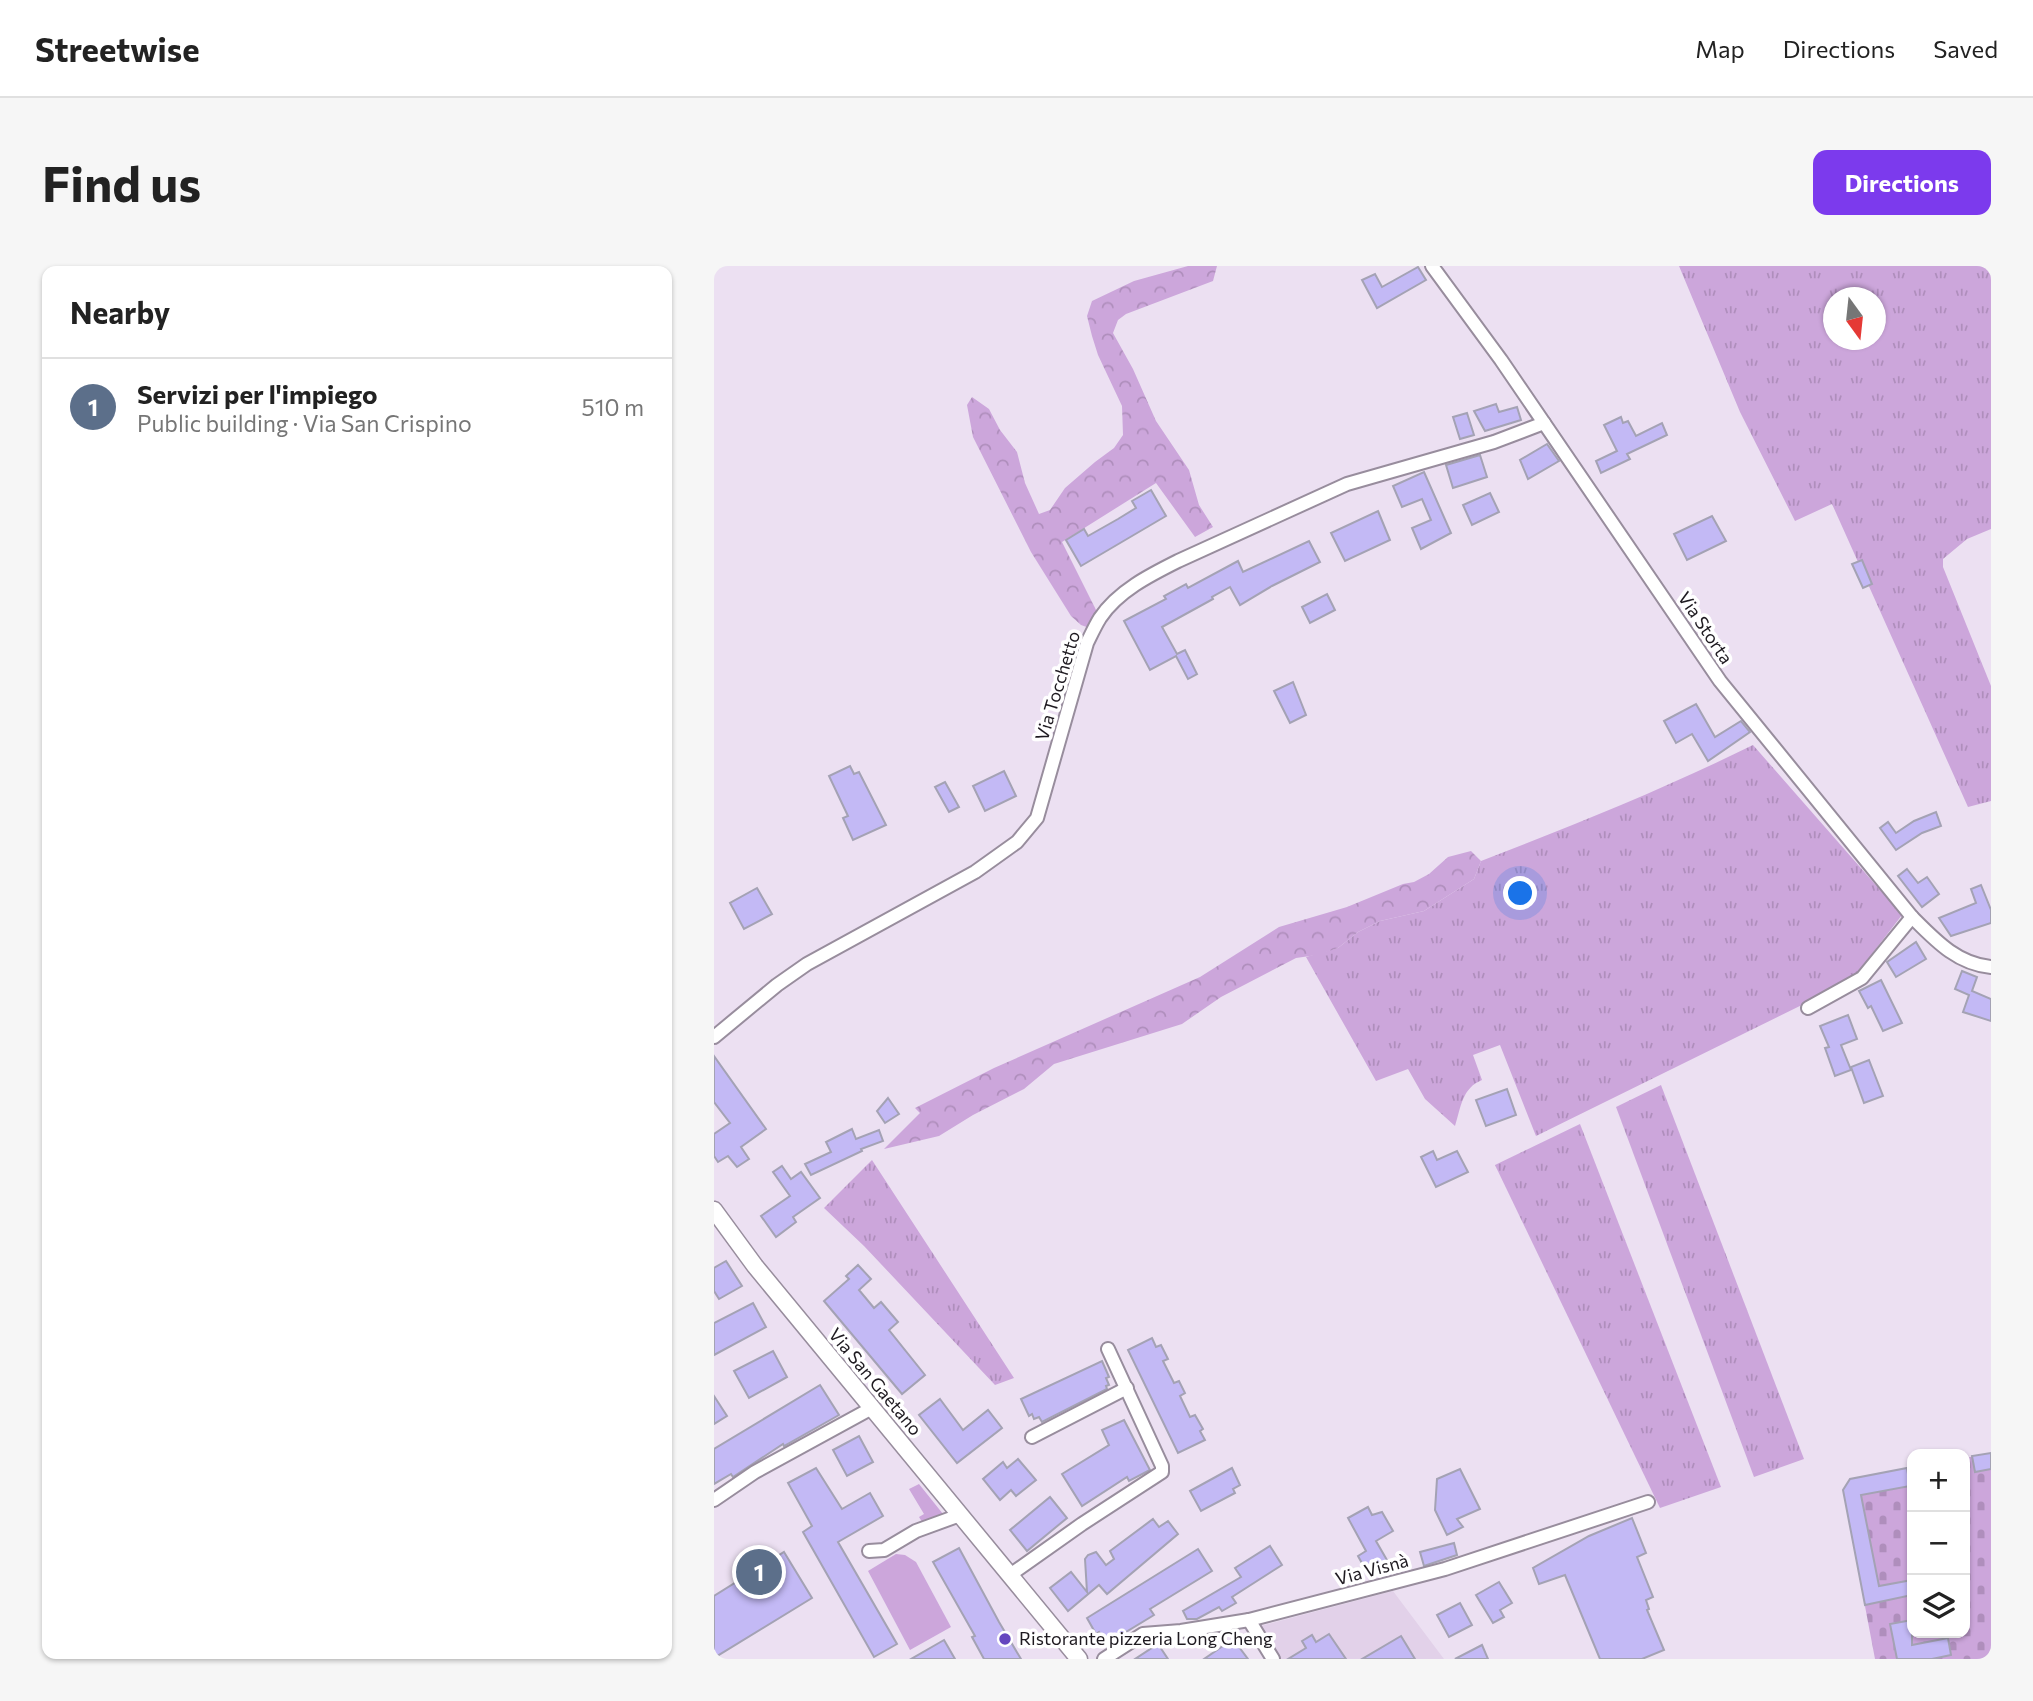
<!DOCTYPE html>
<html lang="en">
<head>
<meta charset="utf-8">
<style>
	:root { --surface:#fff; --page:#f6f6f6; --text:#222; --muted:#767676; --line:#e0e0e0; --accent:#7c3aed }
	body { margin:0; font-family:Commissioner,sans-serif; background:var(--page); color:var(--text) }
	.controls { position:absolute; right:21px; bottom:21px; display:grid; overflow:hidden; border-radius:14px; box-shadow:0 2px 5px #0004 }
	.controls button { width:63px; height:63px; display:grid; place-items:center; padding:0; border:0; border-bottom:2px solid var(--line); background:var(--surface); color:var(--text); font:35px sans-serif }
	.compass { position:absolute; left:1109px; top:21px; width:63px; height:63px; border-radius:50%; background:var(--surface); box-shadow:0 2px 5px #0004; rotate:165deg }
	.you { position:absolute; left:807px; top:628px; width:24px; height:24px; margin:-18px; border:5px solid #fff; border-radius:50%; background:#1a73e8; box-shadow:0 0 0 10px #1a73e833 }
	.badge { display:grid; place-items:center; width:46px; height:46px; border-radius:50%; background:var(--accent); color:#fff; font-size:23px; font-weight:700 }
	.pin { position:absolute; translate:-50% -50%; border:4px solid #fff; box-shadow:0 2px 7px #0006 }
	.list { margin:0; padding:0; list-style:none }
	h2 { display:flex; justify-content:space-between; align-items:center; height:91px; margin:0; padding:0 28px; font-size:30px }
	h2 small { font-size:23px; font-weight:400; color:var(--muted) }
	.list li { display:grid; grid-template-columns:46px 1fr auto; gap:21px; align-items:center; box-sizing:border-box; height:98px; padding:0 28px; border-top:2px solid var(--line) }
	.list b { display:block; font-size:26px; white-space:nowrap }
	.list p { margin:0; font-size:23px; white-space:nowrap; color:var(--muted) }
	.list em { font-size:23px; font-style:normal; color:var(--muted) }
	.icon { flex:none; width:38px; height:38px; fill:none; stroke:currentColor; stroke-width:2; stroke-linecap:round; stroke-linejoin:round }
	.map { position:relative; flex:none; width:1277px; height:1393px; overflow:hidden; border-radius:14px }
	header { display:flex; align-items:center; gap:42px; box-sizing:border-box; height:98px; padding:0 35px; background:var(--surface); border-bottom:2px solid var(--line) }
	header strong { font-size:33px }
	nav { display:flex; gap:38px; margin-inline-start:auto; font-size:24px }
	.intro { display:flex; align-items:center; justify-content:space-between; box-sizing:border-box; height:168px; padding:0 42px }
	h1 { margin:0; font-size:49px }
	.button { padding:18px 32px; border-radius:14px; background:var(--accent); color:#fff; font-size:24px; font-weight:700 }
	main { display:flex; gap:42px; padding:0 42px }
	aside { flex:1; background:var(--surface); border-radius:14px; box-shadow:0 2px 5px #0004 }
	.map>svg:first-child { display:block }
	.built { fill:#e2d1e9 }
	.grass { fill:url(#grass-tufts); fill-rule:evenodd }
	.forest { fill:url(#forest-crowns) }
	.cemetery { fill:url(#cemetery-stones) }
	.park { fill:#cca6db }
	.building { fill:#c3b9f5; stroke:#a4a2b4; stroke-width:2 }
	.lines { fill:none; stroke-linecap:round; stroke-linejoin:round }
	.minor-casing { stroke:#988d9d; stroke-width:16 }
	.tertiary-casing { stroke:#988d9d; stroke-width:19 }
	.minor { stroke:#fff; stroke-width:12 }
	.tertiary { stroke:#fff; stroke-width:16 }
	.poi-dot { fill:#6546bf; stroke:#fff; stroke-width:2.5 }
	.labels { text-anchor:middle; stroke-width:7; stroke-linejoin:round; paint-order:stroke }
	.street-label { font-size:18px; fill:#1e1a20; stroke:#fff }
	.poi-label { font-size:18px; fill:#1e1a20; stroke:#fff; text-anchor:start }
</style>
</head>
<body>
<header>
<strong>Streetwise</strong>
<nav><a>Map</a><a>Directions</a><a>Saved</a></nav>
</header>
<div class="intro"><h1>Find us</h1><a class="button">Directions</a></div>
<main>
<aside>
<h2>Nearby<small></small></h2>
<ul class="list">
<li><span class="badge" style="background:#5c6f8a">1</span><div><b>Servizi per l'impiego</b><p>Public building · Via San Crispino</p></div><em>510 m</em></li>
</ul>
</aside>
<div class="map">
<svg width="1277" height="1393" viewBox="0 0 1277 1393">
	<defs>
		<pattern id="grass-tufts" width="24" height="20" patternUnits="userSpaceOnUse" patternTransform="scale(1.75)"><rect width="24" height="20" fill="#cca6db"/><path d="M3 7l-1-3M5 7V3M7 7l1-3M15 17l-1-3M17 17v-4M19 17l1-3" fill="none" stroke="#af8ebc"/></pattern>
		<pattern id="forest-crowns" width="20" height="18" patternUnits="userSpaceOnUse" patternTransform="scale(1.75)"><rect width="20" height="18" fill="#cca6db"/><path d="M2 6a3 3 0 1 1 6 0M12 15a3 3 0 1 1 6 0" fill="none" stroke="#af8ebc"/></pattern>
		<pattern id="cemetery-stones" width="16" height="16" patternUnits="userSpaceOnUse" patternTransform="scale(1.75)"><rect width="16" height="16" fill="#cca6db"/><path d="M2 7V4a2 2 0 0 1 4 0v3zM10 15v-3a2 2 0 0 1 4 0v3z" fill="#af8ebc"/></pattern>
	</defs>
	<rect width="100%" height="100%" fill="#ece0f2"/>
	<path class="built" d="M679,1325L730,1393H556L531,1364Z"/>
	<g class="grass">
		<path d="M965,0H1277V263L1253,273L1229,293V301L1277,420V535L1254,541L1118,238L1081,255L1026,146ZM1120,32H1162V74H1120Z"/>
		<path d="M1039,479L1188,649L1144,706L1094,736L822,870L786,779L759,789L768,814C748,822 747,841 741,860L711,833L694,803L662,815L592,691L624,682L644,666L666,655L710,645L760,613L767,595C860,559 950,523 1039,479Z"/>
		<path d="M947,819L1090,1193L1040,1211L902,841Z"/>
		<path d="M866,858L1007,1221L946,1242L781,899Z"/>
		<path d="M158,894L300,1112L281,1119L150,980L110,942Z"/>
	</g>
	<g class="forest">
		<path d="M474,0H503L499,15L412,48L404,54L399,67L419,103L442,155L475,204L485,239L499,261L481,271L442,217L348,276L387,354L378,363L367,359L357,350L317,286L259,171L253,139L258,131L275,143L286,164L303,186L311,217L325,248L336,244L351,222L381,196L400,182L409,169L408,140L384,89L378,70L373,50L378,35L420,15Z"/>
		<path d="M757,585L767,595L760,613L710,645L666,655L644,666L624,682L603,689L582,692L507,731L468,758L340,798L310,823L259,849L225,870L170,883L206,847L201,842L280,802L486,711L565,661L633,641L689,618L700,616L715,608L734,591Z"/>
	</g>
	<path class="cemetery" d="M1277,1187V1393H1161L1129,1224L1136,1213L1198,1201V1367H1251V1192Z"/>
	<g class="park">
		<path d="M205,1218L229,1248L210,1259L205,1251L210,1248L195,1223Z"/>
		<path d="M182,1288L191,1289L202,1296L237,1361L196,1384L154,1305Z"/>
	</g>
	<g class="building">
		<path d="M704,1L712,14L663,42L648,14L661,8L668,21Z"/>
		<path d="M782,138L785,146L803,141L807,154L771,165L760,145Z"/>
		<path d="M753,147L760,169L746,173L739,151Z"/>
		<path d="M907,151L909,157L914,155L922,170L948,157L953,169L913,188L916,193L887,207L882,195L903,185L890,159Z"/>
		<path d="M833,178L845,195L814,213L806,194Z"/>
		<path d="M766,189L773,211L739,222L732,199Z"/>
		<path d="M710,206L737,267L707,283L698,262L717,254L708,233L688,241L679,220Z"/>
		<path d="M437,224L452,250L367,300L352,274L370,263L374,270L404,253L422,242L418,235Z"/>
		<path d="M776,227L785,246L758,259L749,239Z"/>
		<path d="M664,245L676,274L631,295L617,267Z"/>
		<path d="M998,250L1012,275L973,294L960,268Z"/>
		<path d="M595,275L606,296L558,320L526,339L516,321L498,331L499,333L448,361L463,388L471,384L483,408L474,413L462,390L436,404L410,355L452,333L450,330L472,318L474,322L524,295L529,306Z"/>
		<path d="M1148,294L1158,318L1149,322L1138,298Z"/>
		<path d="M613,328L621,344L596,357L588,341Z"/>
		<path d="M579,416L592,449L576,457L560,425Z"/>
		<path d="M982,438L1001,471L1027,455L1036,466L994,495L978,468L962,477L950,455Z"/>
		<path d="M136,500L140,508L145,506L172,559L139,574L129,552L134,550L115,510Z"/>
		<path d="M290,505L302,530L271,545L259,520Z"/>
		<path d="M231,516L245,541L235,546L221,521Z"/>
		<path d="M1222,546L1227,560L1208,567L1182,584L1166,562L1174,556L1182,567L1200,555Z"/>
		<path d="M1193,603L1204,617L1213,611L1225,628L1208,641L1184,610Z"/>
		<path d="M1267,619L1277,644V657L1237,670L1225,652L1262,637L1257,623Z"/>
		<path d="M43,622L58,648L30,663L16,637Z"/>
		<path d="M1202,676L1212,693L1182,711L1173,696Z"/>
		<path d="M1248,705L1263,711L1258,725L1277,733V755L1249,746L1255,729L1241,723Z"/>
		<path d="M1167,714L1188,757L1169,765L1157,740L1154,742L1145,725Z"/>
		<path d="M1134,749L1143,773L1127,779L1137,804L1121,810L1111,782L1115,781L1106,760Z"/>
		<path d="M0,790L52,863L27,881L35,893L23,901L14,890L4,896L0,890V868L16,857L0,836Z"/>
		<path d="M1155,794L1169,830L1150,837L1137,801Z"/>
		<path d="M793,823L802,849L772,860L762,834Z"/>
		<path d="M174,832L185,848L171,857L163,845Z"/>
		<path d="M138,863L142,873L165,864L169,875L147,883L148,885L97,909L91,898L117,886L112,876Z"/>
		<path d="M719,885L723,894L743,885L754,906L722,921L707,891Z"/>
		<path d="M68,900L77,913L87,906L106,932L79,951L82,956L62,971L47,950L76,930L59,906Z"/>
		<path d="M12,995L28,1020L5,1033L0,1025V1002Z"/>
		<path d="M144,999L157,1013L145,1024L160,1042L167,1036L184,1056L175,1064L211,1109L188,1128L110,1035L135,1013L132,1010Z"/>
		<path d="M39,1037L52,1061L0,1089V1057Z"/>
		<path d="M438,1072L442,1081L447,1079L454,1093L449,1095L460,1117L465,1115L471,1127L466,1130L476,1151L481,1149L489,1163L486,1165L491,1174L464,1187L414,1084Z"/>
		<path d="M59,1085L73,1111L35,1132L20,1105Z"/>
		<path d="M388,1095L395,1111L392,1112L395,1119L392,1120L393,1123L328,1156L325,1151L320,1153L318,1148L315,1150L307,1133Z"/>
		<path d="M106,1119L125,1149L70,1180L69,1178L19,1211L17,1208L0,1218V1183Z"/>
		<path d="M0,1130L13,1150L0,1158Z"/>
		<path d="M226,1133L249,1164L274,1144L288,1162L243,1197L205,1149Z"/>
		<path d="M410,1154L436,1204L415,1215L413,1211L368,1240L348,1208L395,1179L388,1164Z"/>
		<path d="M145,1170L159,1196L133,1210L119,1184Z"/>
		<path d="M1277,1187V1203L1261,1206L1258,1190Z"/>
		<path d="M304,1193L322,1214L302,1230L297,1224L286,1234L269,1213L289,1196L293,1202Z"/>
		<path d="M102,1202L128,1243L156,1227L169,1250L124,1276L183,1378L160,1391L89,1266L98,1260L74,1217Z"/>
		<path d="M518,1202L526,1219L519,1223L521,1227L487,1245L476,1225Z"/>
		<path d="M1193,1202L1196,1220L1147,1229L1165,1320L1198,1314V1329L1151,1339L1129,1224L1136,1213Z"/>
		<path d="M746,1203L766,1243L743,1253L749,1261L733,1269L721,1244L723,1213Z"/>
		<path d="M336,1231L353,1252L313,1285L296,1264Z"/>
		<path d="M654,1241L658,1249L668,1246L679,1265L662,1275L677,1301L655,1310L644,1290L652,1285L634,1252Z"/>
		<path d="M918,1252L932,1287L923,1291L939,1331L932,1334L935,1343L933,1344L950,1384L928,1393H886L851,1309L825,1318L819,1302L875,1270Z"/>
		<path d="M439,1253L445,1261L454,1255L464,1268L393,1328L385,1319L354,1345L336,1322L357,1306L373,1326L371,1293L374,1289L382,1286L392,1299L400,1293L396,1285Z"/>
		<path d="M740,1277L743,1289L710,1300L706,1286Z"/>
		<path d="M556,1280L568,1299L518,1331L522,1337L508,1345L505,1341L483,1353H473L469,1345L527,1311L521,1302Z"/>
		<path d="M245,1282L285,1356L307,1393H270L258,1371L261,1370L219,1296Z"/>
		<path d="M484,1283L498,1305L436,1343L440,1349L392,1378L385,1366L382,1368L373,1352Z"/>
		<path d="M70,1286L98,1332L0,1392V1330Z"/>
		<path d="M785,1316L798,1337L786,1344L790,1351L779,1357L762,1329Z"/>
		<path d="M746,1337L758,1359L735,1371L723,1349Z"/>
		<path d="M1198,1354V1379L1234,1372L1237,1389L1218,1393H1183L1176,1358Z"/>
		<path d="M615,1368L632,1393H574L592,1382L588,1375L598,1369L602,1376Z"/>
		<path d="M687,1370L701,1393H648Z"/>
		<path d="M519,1373L534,1393H490Z"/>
		<path d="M230,1374L241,1393H197Z"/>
		<path d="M444,1378L454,1393H421Z"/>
		<path d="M768,1379L774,1393H741Z"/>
	</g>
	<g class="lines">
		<defs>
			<g id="minor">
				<path d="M718,0L787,94L1006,415L1198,651C1221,674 1243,698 1277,701"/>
				<path d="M1094,742L1148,712L1198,651"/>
				<path d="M0,771L63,719L93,698L261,606L303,576L323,552L373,377C377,369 381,360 386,352C404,325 436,309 464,295L633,218L780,176L830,157"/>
				<path d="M318,1171L413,1122"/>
				<path d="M0,1234L41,1206L158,1142"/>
				<path d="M155,1285L170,1284L202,1265L246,1249"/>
				<path d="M296,1309L368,1258L448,1206V1200L394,1083"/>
				<path d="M535,1354L559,1393"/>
				<path d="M390,1393L429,1368L467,1365L535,1354L731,1303L934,1236"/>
			</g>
			<path id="tertiary" d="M0,944L41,1000L365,1393"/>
		</defs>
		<use href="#minor" class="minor-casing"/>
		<use href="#tertiary" class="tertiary-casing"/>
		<use href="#minor" class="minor"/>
		<use href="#tertiary" class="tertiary"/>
	</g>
	<circle class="poi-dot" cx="291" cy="1373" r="7"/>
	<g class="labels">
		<g class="street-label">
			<text transform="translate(991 362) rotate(56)" y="6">Via Storta</text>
			<text transform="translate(344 420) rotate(-73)" y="6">Via Tocchetto</text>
			<text transform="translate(161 1116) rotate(50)" y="6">Via San Gaetano</text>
			<text transform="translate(658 1304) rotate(-15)" y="6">Via Visnà</text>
		</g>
		<g class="poi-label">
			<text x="305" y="1379">Ristorante pizzeria Long Cheng</text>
		</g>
	</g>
</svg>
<div class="controls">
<button>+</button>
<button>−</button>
<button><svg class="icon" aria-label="layers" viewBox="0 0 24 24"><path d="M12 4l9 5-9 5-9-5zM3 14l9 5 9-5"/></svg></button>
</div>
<svg class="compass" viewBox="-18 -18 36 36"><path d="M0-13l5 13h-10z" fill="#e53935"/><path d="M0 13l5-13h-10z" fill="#767676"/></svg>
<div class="you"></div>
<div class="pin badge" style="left:45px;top:1306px;background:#5c6f8a">1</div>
</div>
</main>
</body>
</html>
